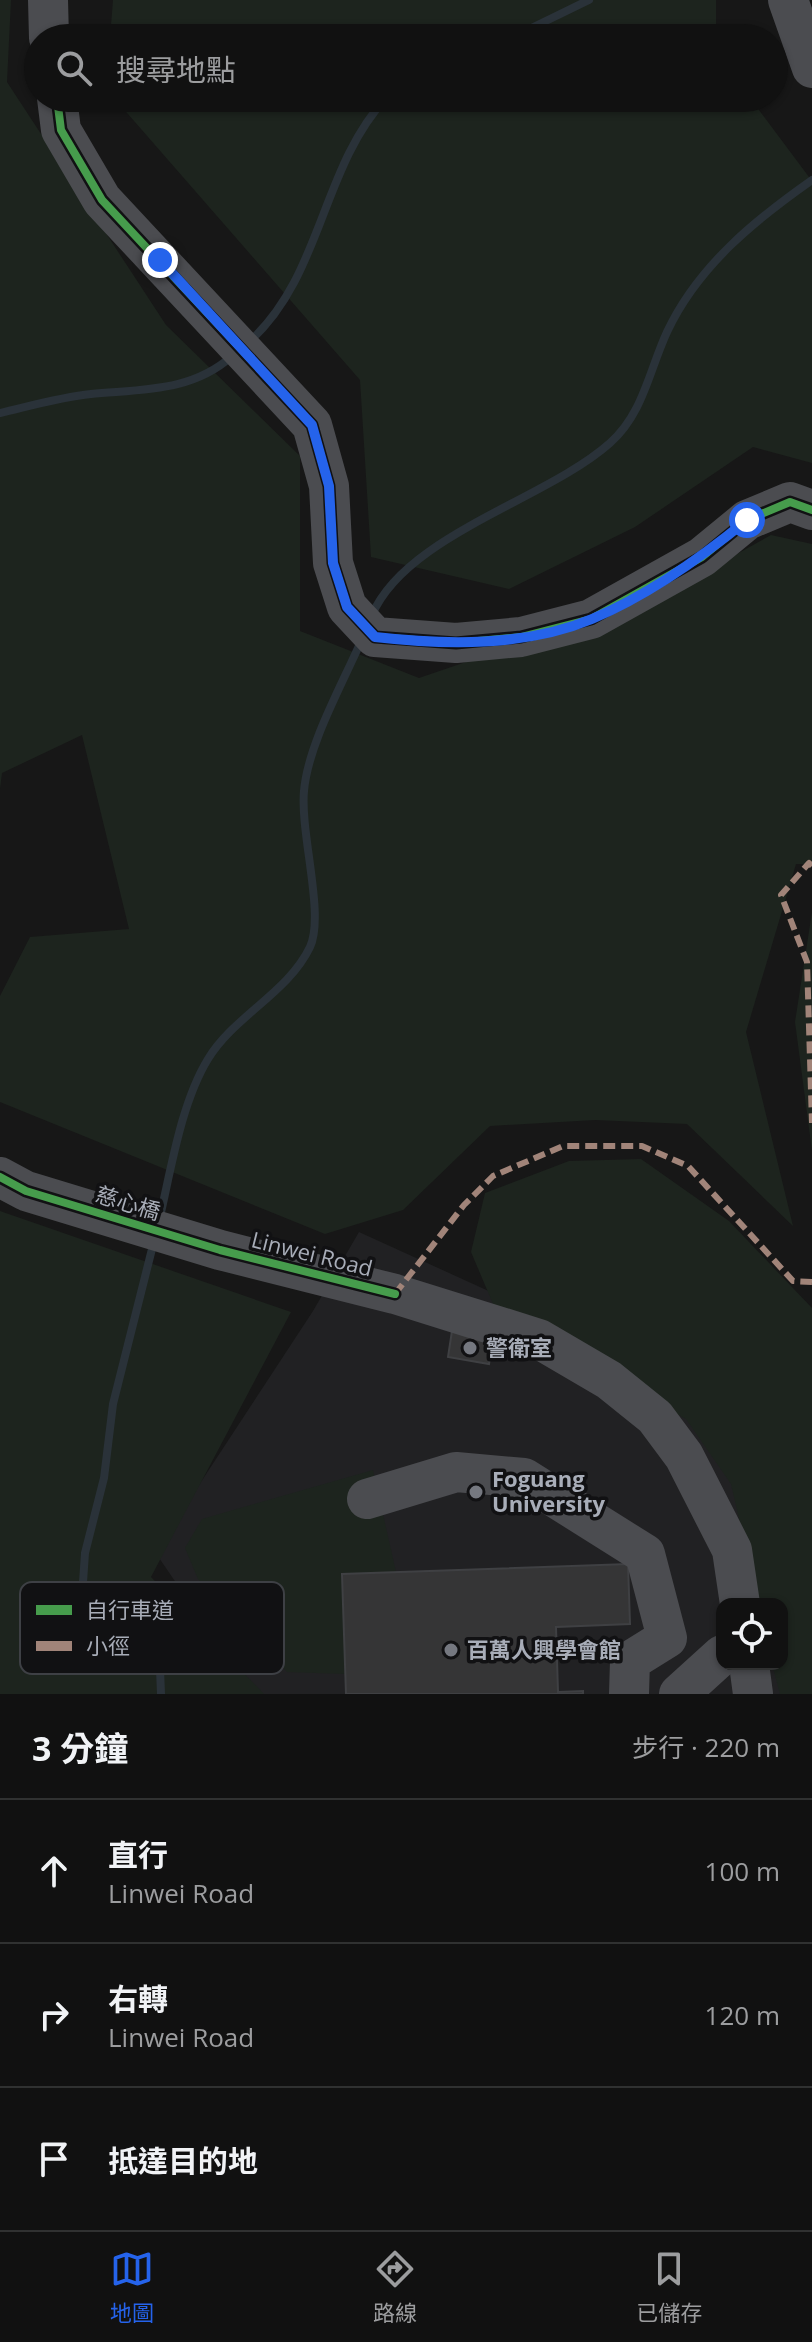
<!DOCTYPE html>
<html lang="zh-TW">
<head>
<meta charset="utf-8">
<style>
	:root { --surface:#111; --page:#1a1a1a; --text:#f1f3f6; --muted:#9c9d9f; --line:#303131; --accent:#2563eb }
	body { margin:0; font-family:"Open Sans","Noto Sans TC",sans-serif; background:var(--page); color:var(--text) }
	.controls { position:absolute; right:24px; bottom:24px; display:grid; overflow:hidden; border-radius:16px; box-shadow:0 2px 6px #0004 }
	.controls button { width:72px; height:72px; display:grid; place-items:center; padding:0; border:0; border-bottom:2px solid var(--line); background:var(--surface); color:var(--text); font:40px sans-serif }
	.stop { position:absolute; width:24px; height:24px; margin:-18px; border:6px solid #2563eb; border-radius:50%; background:#fff }
	.stop.end { background:#2563eb; border-color:#fff; box-shadow:0 2px 8px #0008 }
	.list { margin:0; padding:0; list-style:none }
	h2 { display:flex; justify-content:space-between; align-items:center; height:104px; margin:0; padding:0 32px; font-size:34px }
	h2 small { font-size:26px; font-weight:400; color:var(--muted) }
	.list li { display:grid; grid-template-columns:52px 1fr auto; gap:24px; align-items:center; box-sizing:border-box; height:144px; padding:0 32px; border-top:2px solid var(--line) }
	.list b { display:block; font-size:30px; white-space:nowrap }
	.list p { margin:0; font-size:26px; white-space:nowrap; color:var(--muted) }
	.list em { font-size:26px; font-style:normal; color:var(--muted) }
	.icon { flex:none; width:44px; height:44px; fill:none; stroke:currentColor; stroke-width:2; stroke-linecap:round; stroke-linejoin:round }
	.map { position:relative; flex:none; width:812px; height:1694px; overflow:hidden }
	.search { position:absolute; background:var(--surface); box-shadow:0 2px 6px #0004; left:24px; right:24px; top:24px; height:88px; display:flex; align-items:center; gap:20px; box-sizing:border-box; padding:0 28px; border-radius:44px; color:var(--muted); font-size:30px }
	.sheet { height:536px; background:var(--surface) }
	nav { display:flex; justify-content:space-around; align-items:center; box-sizing:border-box; height:112px; border-top:2px solid var(--line); background:var(--surface); font-size:22px; color:var(--muted) }
	nav a { display:grid; justify-items:center; gap:4px }
	nav .on { color:var(--accent) }
	.map>svg:first-child { display:block }
	.built { fill:#212123; fill-rule:evenodd }
	.green { fill:#1d241e }
	.lines { fill:none; stroke-linecap:round; stroke-linejoin:round }
	.stream { stroke:#2a3239; stroke-width:8 }
	.building { fill:#353536; stroke:#3f4043; stroke-width:2 }
	.minor { stroke:#4b4c50; stroke-width:40 }
	.quiet { stroke:#a18479; stroke-width:6; stroke-dasharray:12 6; stroke-linecap:butt }
	.cycleway-casing { stroke:#111113; stroke-width:13 }
	.cycleway { stroke:#469c4c; stroke-width:8 }
	.route { stroke:#2563eb; stroke-width:10 }
	.poi-dot { fill:#757880; stroke:#111113; stroke-width:3 }
	.labels { text-anchor:middle; stroke-width:7; stroke-linejoin:round; paint-order:stroke }
	.street-label { font-size:22px; fill:#a8adb8; stroke:#111113 }
	.poi-label { font-size:22px; font-weight:bold; fill:#a8adb8; stroke:#111113; text-anchor:start }
	.key { fill:#111113; stroke:#3e4045; stroke-width:2 }
	.key-label { font-size:22px; fill:#a8adb8 }
</style>
</head>
<body>
<div class="map">
<svg width="812" height="1694" viewBox="0 0 812 1694">
	<rect width="100%" height="100%" fill="#171717"/>
	<path class="built" d="M359,1232L581,1333L741,1432L809,1694H252L155,1552L313,1311ZM722,1604H782V1664H722Z"/>
	<g class="green">
		<path d="M0,0H11L7,82L166,325L300,456V631L419,678L665,594L771,535L812,544V864H796L746,1032L793,1226L687,1124L595,1120L490,1126L403,1210L325,1234L0,1102V996L30,937L129,929L82,735L2,773L0,789Z"/>
		<path d="M113,0H716V38H110Z"/>
		<path d="M114,98H750L812,181V463L753,447L635,527L509,589L371,557L360,380Z"/>
		<path d="M812,912V1151L795,1022Z"/>
		<path d="M641,1159L729,1221L812,1308V1694H780L772,1664H782V1604H759L731,1484L686,1419L499,1318L471,1252L485,1193L569,1161Z"/>
		<path d="M0,1211L291,1312L151,1577L264,1694H0Z"/>
		<path d="M373,1470L396,1572L345,1674L287,1672L198,1579L185,1548L202,1519Z"/>
	</g>
	<g class="lines">
		<g class="stream">
			<path d="M511,38L589,0"/>
			<path d="M249,342C322,277 321,168 386,98"/>
			<path d="M0,413C30,406 61,397 91,394C142,389 192,392 232,356"/>
			<path d="M372,615C406,535 546,500 610,443C643,414 649,371 667,332C698,266 755,220 812,180"/>
			<path d="M159,1221C171,1170 181,1103 208,1059C234,1016 288,993 310,947C325,915 300,833 304,791C308,744 343,683 362,639"/>
			<path d="M154,1241L113,1404L104,1478L85,1553L82,1597L110,1630L160,1669L161,1694"/>
		</g>
	</g>
	<g class="building">
		<path d="M452,1331L493,1338L489,1364L448,1357Z"/>
		<path d="M628,1564L630,1624L556,1627L558,1692L583,1691V1694H346L342,1574Z"/>
	</g>
	<g class="lines">
		<g class="minor">
			<path d="M48,0L49,38"/>
			<path d="M788,0L812,68"/>
			<path d="M57,98L61,130L102,200L312,425L329,486L333,563L347,607L375,637L456,643L521,637L591,619L702,557L747,520L790,502L812,510"/>
			<path d="M0,1177L26,1191L220,1250L395,1294L539,1339L609,1380L655,1417L684,1456L732,1550L740,1604"/>
			<path d="M367,1499L456,1472L524,1478L645,1554L667,1638L630,1661L629,1694"/>
			<path d="M749,1664L753,1694"/>
			<path d="M679,1694L722,1655"/>
		</g>
		<g class="quiet">
			<path d="M812,866L809,863L781,895L807,962L812,1123"/>
			<path d="M395,1294L464,1205L493,1176L563,1146H642L688,1166L793,1281L812,1282"/>
		</g>
		<defs>
			<g id="cycleway">
				<path d="M57,98L61,130L102,200L312,425L329,486L333,563L347,607L375,637L456,643L521,637L591,619L702,557L747,520L790,502L812,510"/>
				<path d="M0,1177L26,1191L220,1250L395,1294"/>
			</g>
		</defs>
		<use href="#cycleway" class="cycleway-casing"/>
		<use href="#cycleway" class="cycleway"/>
	</g>
	<g class="lines">
		<path class="route" d="M160,260L312,425L329,486L333,563L347,607L375,637C445,645 525,647 592,619C646,596 702,557 747,520"/>
	</g>
	<g class="poi-dot">
		<circle cx="470" cy="1348" r="8"/>
		<circle cx="476" cy="1492" r="8"/>
		<circle cx="451" cy="1650" r="8"/>
	</g>
	<g class="labels">
		<g class="street-label">
			<text transform="translate(128 1203) rotate(17)" y="8">慈心橋</text>
			<text transform="translate(312 1254) rotate(14)" y="8">Linwei Road</text>
		</g>
		<g class="poi-label">
			<text x="486" y="1356">警衛室</text>
			<text x="492" y="1487">Foguang<tspan x="492" dy="25">University</tspan></text>
			<text x="467" y="1658">百萬人興學會館</text>
		</g>
	</g>
	<rect x="20" y="1582" width="264" height="92" rx="12" class="key"/>
	<rect x="36" y="1605" width="36" height="10" fill="#469c4c"/>
	<rect x="36" y="1641" width="36" height="10" fill="#a18479"/>
	<g class="key-label">
		<text x="86" y="1618">自行車道</text>
		<text x="86" y="1654">小徑</text>
	</g>
</svg>
<div class="controls">
<button><svg class="icon" aria-label="locate" viewBox="0 0 24 24"><circle cx="12" cy="12" r="6"/><path d="M12 2v4M12 18v4M2 12h4M18 12h4"/></svg></button>
</div>
<div class="stop" style="left:747px;top:520px"></div>
<div class="stop end" style="left:160px;top:260px"></div>
<div class="search"><svg class="icon" aria-label="search" viewBox="0 0 24 24"><circle cx="10" cy="10" r="6"/><path d="M15 15l6 6"/></svg>搜尋地點</div>
</div>
<section class="sheet">
<h2>3 分鐘<small>步行 · 220 m</small></h2>
<ul class="list">
<li><svg class="icon" aria-label="ahead" viewBox="0 0 24 24"><path d="M12 20V5M6 11l6-6 6 6"/></svg><div><b>直行</b><p>Linwei Road</p></div><em>100 m</em></li>
<li><svg class="icon" aria-label="right" viewBox="0 0 24 24"><path d="M7 20v-9h11M14 6l5 5-5 5"/></svg><div><b>右轉</b><p>Linwei Road</p></div><em>120 m</em></li>
<li><svg class="icon" aria-label="arrive" viewBox="0 0 24 24"><path d="M6 21V4h12l-3 4 3 4H6"/></svg><div><b>抵達目的地</b></div></li>
</ul>
</section>
<nav>
<a class="on"><svg class="icon" aria-label="map" viewBox="0 0 24 24"><path d="M3 6l6-2 6 2 6-2v14l-6 2-6-2-6 2zM9 4v14M15 6v14"/></svg>地圖</a>
<a><svg class="icon" aria-label="directions" viewBox="0 0 24 24"><path d="M12 3l9 9-9 9-9-9zM9 14v-3h6M13 9l2 2-2 2"/></svg>路線</a>
<a><svg class="icon" aria-label="saved" viewBox="0 0 24 24"><path d="M7 4h10v16l-5-4-5 4z"/></svg>已儲存</a>
</nav>
</body>
</html>
